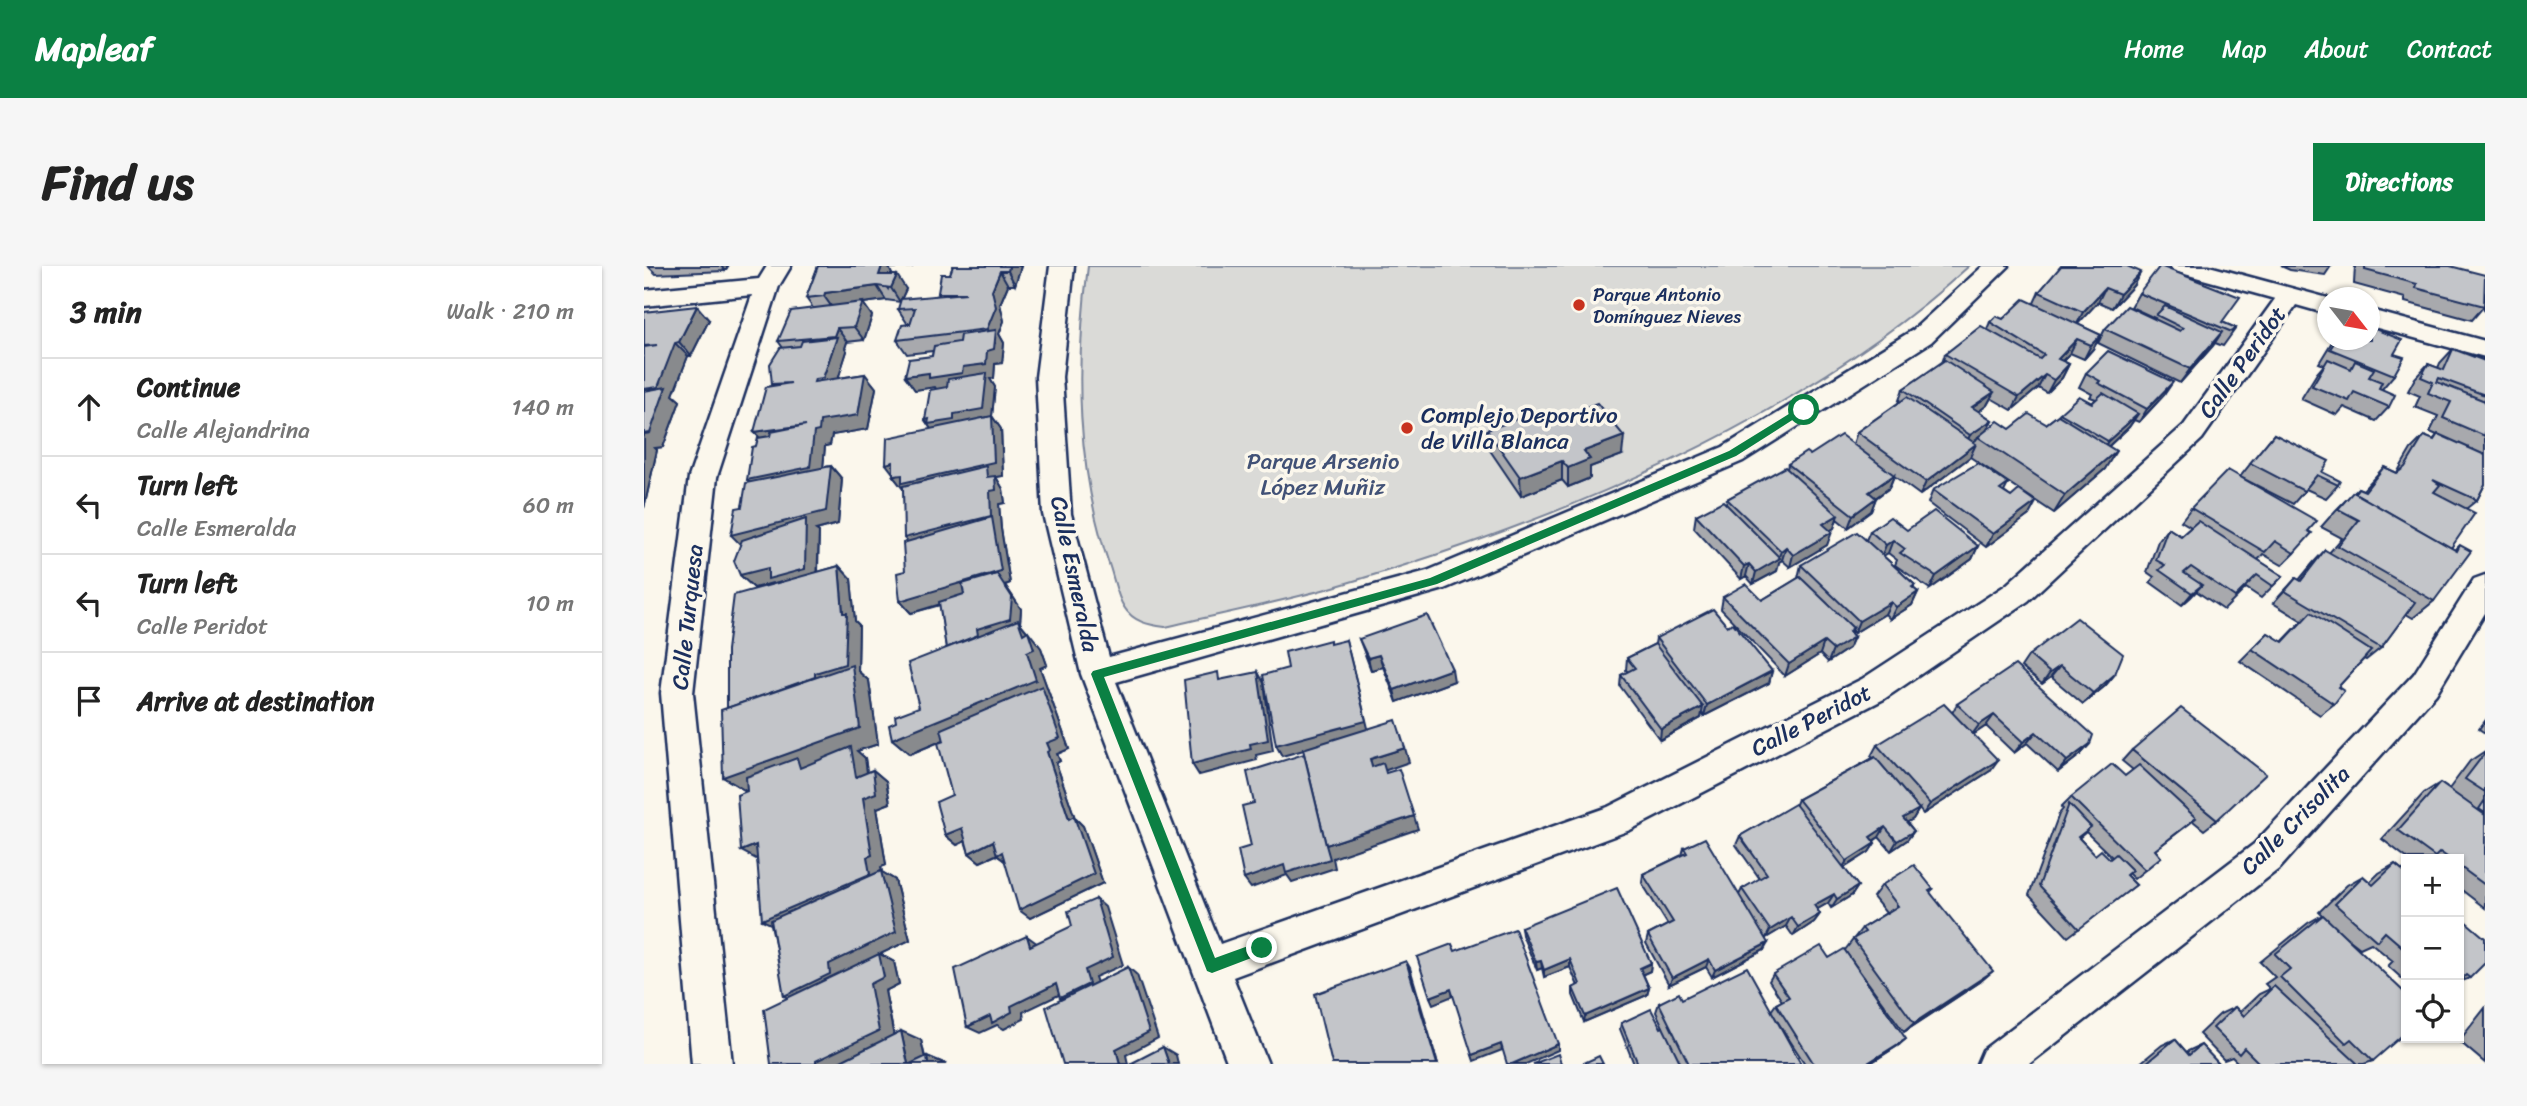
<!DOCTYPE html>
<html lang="en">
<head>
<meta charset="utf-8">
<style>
	:root { --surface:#fff; --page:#f6f6f6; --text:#222; --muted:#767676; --line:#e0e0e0; --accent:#0b8043 }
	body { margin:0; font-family:Sriracha,sans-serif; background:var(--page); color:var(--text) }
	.controls { position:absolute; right:21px; bottom:21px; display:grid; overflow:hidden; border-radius:0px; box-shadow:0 2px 5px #0004 }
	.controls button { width:63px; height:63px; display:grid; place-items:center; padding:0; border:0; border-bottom:2px solid var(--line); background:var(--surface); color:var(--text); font:35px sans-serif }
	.compass { position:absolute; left:1673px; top:21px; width:63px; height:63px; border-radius:50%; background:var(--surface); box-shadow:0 2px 5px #0004; rotate:121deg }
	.stop { position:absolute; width:21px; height:21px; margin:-16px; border:5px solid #0b8043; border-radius:50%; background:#fff }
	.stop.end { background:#0b8043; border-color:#fff; box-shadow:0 2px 7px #0008 }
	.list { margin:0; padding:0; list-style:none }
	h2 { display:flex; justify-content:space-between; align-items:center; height:91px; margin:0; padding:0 28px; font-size:30px }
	h2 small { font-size:23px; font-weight:400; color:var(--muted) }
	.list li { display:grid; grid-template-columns:46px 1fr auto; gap:21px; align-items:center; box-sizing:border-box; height:98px; padding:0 28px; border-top:2px solid var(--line) }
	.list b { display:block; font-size:26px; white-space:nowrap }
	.list p { margin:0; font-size:23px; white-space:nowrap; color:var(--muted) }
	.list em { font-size:23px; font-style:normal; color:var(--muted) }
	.icon { flex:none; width:38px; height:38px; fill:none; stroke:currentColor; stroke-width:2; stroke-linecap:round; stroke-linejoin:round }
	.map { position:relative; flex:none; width:1841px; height:798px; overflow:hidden; border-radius:0px }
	header { display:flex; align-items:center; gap:42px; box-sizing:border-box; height:98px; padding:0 35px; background:var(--accent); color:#fff }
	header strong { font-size:33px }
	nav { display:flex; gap:38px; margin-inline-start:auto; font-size:24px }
	.intro { display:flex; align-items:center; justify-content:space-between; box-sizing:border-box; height:168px; padding:0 42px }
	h1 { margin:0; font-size:49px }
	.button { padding:18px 32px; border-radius:0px; background:var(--accent); color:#fff; font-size:24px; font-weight:700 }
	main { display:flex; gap:42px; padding:0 42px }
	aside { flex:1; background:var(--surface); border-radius:0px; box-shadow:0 2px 5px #0004 }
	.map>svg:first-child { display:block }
	.green { fill:#dadad7; stroke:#7a849a; stroke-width:2 }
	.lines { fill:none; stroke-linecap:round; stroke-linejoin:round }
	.street-casing { stroke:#1b2f5e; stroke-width:5 }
	.street { fill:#fbf7ec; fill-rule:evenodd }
	.wall { fill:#a8a9ad; stroke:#1b2f5e; stroke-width:2; fill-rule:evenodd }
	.shaded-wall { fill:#888a8d; stroke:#1b2f5e; stroke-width:2 }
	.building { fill:#c3c5c9; stroke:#1b2f5e; stroke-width:2 }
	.route { fill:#0b8043 }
	.poi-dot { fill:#c8321e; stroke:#fbf7ec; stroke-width:2.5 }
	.labels { text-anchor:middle; stroke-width:7; stroke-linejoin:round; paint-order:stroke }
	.far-poi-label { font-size:19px; fill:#1b2f5e; stroke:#fbf7ec; text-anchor:start }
	.street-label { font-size:23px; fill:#1b2f5e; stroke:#fbf7ec }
	.poi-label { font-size:23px; fill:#1b2f5e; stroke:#fbf7ec; text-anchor:start }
	.park-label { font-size:23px; fill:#415176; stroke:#fbf7ec }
</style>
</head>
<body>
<header>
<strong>Mapleaf</strong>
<nav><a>Home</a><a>Map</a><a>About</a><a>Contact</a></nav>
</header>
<div class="intro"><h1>Find us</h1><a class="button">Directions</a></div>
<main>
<aside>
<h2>3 min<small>Walk · 210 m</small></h2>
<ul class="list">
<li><svg class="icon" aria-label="ahead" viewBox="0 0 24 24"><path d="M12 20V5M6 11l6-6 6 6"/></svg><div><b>Continue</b><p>Calle Alejandrina</p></div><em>140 m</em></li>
<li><svg class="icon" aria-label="left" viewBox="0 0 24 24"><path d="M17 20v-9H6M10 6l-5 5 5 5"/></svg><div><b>Turn left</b><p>Calle Esmeralda</p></div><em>60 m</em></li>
<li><svg class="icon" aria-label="left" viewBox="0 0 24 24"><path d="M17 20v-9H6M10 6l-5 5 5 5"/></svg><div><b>Turn left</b><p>Calle Peridot</p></div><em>10 m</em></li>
<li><svg class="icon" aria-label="arrive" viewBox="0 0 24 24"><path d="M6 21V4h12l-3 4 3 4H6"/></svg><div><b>Arrive at destination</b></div></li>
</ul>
</aside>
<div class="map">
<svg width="1841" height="798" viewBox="0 0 1841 798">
	<rect width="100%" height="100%" fill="#fbf7ec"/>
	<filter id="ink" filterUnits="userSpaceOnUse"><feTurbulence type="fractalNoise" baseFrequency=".0143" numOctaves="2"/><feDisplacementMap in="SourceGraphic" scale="14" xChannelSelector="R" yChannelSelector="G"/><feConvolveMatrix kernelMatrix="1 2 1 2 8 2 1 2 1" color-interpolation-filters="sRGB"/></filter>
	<g filter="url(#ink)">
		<path class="green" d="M444,0H1325C1151,159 910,257 686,322C632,337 576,348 521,361C505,359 489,356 480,341C473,330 470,313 466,301C432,203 431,101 444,0Z"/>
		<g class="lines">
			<defs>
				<g id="street">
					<path d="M123,0H147L135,20L73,211L49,427L88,798H48L17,427L45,211L108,29L0,40V24L115,13Z"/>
					<path d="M406,0H430L418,111L427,248L465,391L783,305L1079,181L1269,64L1339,0H1365L1287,76L1099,195L800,323L472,416L576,678L964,541L1218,413L1362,319L1540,159L1631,33L1530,5L1526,0H1565L1684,32V48L1652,39L1558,173L1384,335L1240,433L986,564L589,711L624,798H584L437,408L399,248L392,111Z"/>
					<path d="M1726,44L1841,75V91L1726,60Z"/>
					<path d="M1841,309V347L1792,428L1636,602L1385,798H1333L1339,784L1610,578L1770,408L1830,313Z"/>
				</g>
			</defs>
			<use href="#street" class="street-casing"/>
			<use href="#street" class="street"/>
		</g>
		<g class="wall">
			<path d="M4,0H84L81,5L12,8Z"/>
			<path d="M174,0H268V1L245,2L248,9L262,23L256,36L242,34L219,37L228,50L220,74L203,76L201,82L203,85L194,112L221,108L232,122L224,163L188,169L186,179L181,180L179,201L187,200L198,213L194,258L172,264L175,266L174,306L195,300L207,313L211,355L215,359L214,405L225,415L234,478L213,485L221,492L223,506L229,504L242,515L246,537L233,542L242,599L237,601L238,606L251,614L266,674L236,688L250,696L255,718L241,725L250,769L277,774L281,791L283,790L302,798H127L143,732L113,594L102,525L79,511L83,442L130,318L128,317L110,322L96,309L98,241L105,216L112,180L116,172L110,166L130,120L128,118L139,82L134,75L169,42L162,32Z"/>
			<path d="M309,0H377L371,19H364L356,38L360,55L355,68L360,77L358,97L351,98L350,112L346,113L351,121L348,150L357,163L359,210L352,211L359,223L361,237L355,238L357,263L366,317L361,319L377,343L376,357L397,382L403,399L396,402L425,483L413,488L416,495L412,497L431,552L439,560L459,617L386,652L361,595L352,589L336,596L325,587L321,575L313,579L301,569L308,529L300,474L266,488L248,473L252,456L275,441L302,382L296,339L267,347L256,335L261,305L263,276L259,223L249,210L287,163L281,154L292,123L291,121L271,124L261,110L288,90L289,85L263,88L253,74L266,57H263L254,43L295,29L294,27L306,8Z"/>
			<path d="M1637,0H1687L1681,9L1646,4Z"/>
			<path d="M1711,0H1806L1841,27V45L1840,44V40L1828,54L1761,36V32L1710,18Z"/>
			<path d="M1489,20L1468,42L1454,36L1433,58L1457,69L1449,83L1440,93L1426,87L1419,95L1425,98L1418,112L1403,127L1394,122L1368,144L1347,132L1343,139L1335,145L1348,154L1343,164L1366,163L1402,158L1414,149L1416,147L1448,137L1452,133L1446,131L1448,128L1435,121L1442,107L1520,129L1495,156L1490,154L1485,161L1465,180L1461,203L1410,247L1326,191L1276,229L1250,210L1245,222L1232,232L1227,245L1204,262L1193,253L1190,262L1186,264L1183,279L1146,301L1138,294L1135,296L1133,305L1109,318L1102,310L1097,313L1050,262L1052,249L1082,237L1083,233L1143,203L1144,198L1166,189L1209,178L1213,166L1254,137L1259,123L1298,97L1301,88L1343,63L1346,56L1359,53L1390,37L1395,26Z"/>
			<path d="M1495,27L1578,56L1592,62L1579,80L1571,77L1536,117L1454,77L1461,63L1510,53L1511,52L1487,41Z"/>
			<path d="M0,46L65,54L47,90H44L29,129L36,135L19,181L11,182L13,184L0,242Z"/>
			<path d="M1689,74H1726L1750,109L1738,123L1745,141L1732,155L1700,141L1693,149L1657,133L1673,107L1680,99L1675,97Z"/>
			<path d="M1809,83L1841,95V218L1833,234L1823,242L1807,282L1811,284L1816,279L1790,335L1769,352L1762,348L1737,382L1722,394L1720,393L1694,421L1690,438L1676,449L1596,395L1624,367L1638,376L1658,355L1629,337L1652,312L1655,314L1669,297L1681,284L1685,287L1698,272L1677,261L1692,244L1714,222L1719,224L1740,201L1753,207L1767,183L1780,170L1789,174L1793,169L1786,166L1794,150L1771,141L1776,130L1764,125L1771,112L1784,98L1794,102L1796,97Z"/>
			<path d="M898,158L978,189L946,201V212L924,221L918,214L877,230L845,183L843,164Z"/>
			<path d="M1630,168L1694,219L1682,232L1662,223L1649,238L1596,211Z"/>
			<path d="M1364,218L1360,226L1367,231L1385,249L1342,281L1284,237L1289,224Z"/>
			<path d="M1547,242L1664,265L1650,287L1638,299L1619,288L1614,294L1639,310L1617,332L1602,322L1580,344L1552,325L1538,339L1506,316L1510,311L1503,306L1514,275L1524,262L1537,270L1547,261L1537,255Z"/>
			<path d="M1263,264L1334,280L1328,293L1286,323L1251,299L1253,294L1244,287L1239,290L1271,319L1269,322L1274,326L1268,339L1246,353L1241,348L1210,367L1208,365L1207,368L1210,371L1205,382L1184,396L1176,388L1141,410L1077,343L1079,331L1118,334L1154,312L1157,299L1222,274L1226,265Z"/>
			<path d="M1083,360L1128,405L1125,417L1060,450L1058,447L1057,452L1016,474L976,420L977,409L984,406L982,404L983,392L1011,378L1012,372Z"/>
			<path d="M715,373L810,415L753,436L739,401L727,404Z"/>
			<path d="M1385,389L1471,408L1461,420L1439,438L1407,411L1398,418L1377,401Z"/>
			<path d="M1313,438L1446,478L1436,489L1414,506L1383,477L1370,487L1342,460L1329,469L1346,505L1279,548L1275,543L1269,553L1263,556L1270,565L1263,574L1247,585L1235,571L1230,575L1231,577L1225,586L1200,602L1214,620L1208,629L1187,642L1184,637L1173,643L1176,648L1170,656L1149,670L1142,660L1122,672L1120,684L1068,711L1062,701L1025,719L1002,677L1004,669L1024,659L998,617L999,608L1038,589L1040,582L1095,629L1098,623L1116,613L1092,579L1096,570L1152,538L1154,533L1229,492L1227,490L1233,479L1308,447Z"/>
			<path d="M1841,455V467L1835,463Z"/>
			<path d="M1488,484L1573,554L1560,564L1549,555L1511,584L1517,591L1490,613L1484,607L1482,609L1492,619L1424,671L1385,629L1415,548L1419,543L1417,541L1427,531L1481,510L1489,504L1478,495ZM1442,566L1468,591L1466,593L1451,589L1435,572Z"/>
			<path d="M1841,485V642L1815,622V593H1764L1738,573L1780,527L1796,517L1805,523L1826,495Z"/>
			<path d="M1751,598L1762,607V716L1744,700L1749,695L1727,677L1716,682L1703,672L1729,795L1720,798H1595L1588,791L1580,794L1555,768L1576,748L1591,741L1596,746L1615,728L1626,723L1621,718L1631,711L1616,696L1664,657L1678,649L1675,646L1703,619L1719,610L1726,616L1735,607Z"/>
			<path d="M1238,619L1289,623L1286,626L1336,716L1260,766L1201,685L1255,779L1225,798H1161L1128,747L1157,798H990L976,763L977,757L1017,762L1019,761L1012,746L1015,737L1038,733L1127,745L1132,738L1138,735L1125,715L1129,708L1185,692L1201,684L1218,662L1242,647L1229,631Z"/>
			<path d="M1815,650L1826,712L1815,716Z"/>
			<path d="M877,661L1007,697L1006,705L999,708L1005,722L1003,729L940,756L929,729V722L934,720L926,701L900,711L898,702L893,704L878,669Z"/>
			<path d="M1841,742V797L1815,775Z"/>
			<path d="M1531,773L1542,786L1557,779L1575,798H1495L1518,779Z"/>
		</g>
		<g class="shaded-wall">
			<path d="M77,0H84L81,5Z"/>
			<path d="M238,0H244L248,8L244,23L235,9Z"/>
			<path d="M365,0H377L371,19L364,5Z"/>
			<path d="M356,5L364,19L356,38L360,55L355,68L360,77L358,97L351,98L350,112L346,113L351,121L348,150L357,163L359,210L352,211L359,223L361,237L355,238L357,263L366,317L361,319L377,343L376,357L386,369L384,365L397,382L403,399L396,402L425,483L413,488L416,495L412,497L431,552L439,560L459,617L386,652L375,644L425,553L403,486V477L402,431L266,488L248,473L313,397L360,319L267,347L256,335L271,285L260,272V224L249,210H251L242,198L293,172L281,154L294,126L291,121L271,124L261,110L319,101L343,85L351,77L343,63L348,24Z"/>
			<path d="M1497,6L1489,20L1468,42L1476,28Z"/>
			<path d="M253,9L262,23L256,36L247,22Z"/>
			<path d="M233,20L242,34L219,37L228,50L220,74L210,61L190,44L180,30L181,27Z"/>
			<path d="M1461,22L1454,36L1432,60L1439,46Z"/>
			<path d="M53,40L65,54L47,90L35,76Z"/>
			<path d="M193,62L203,76L201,82L203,85L190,126L179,112L192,73L190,70Z"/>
			<path d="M1578,66L1569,80L1536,117L1546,103Z"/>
			<path d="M1457,69L1449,83L1440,93L1447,79Z"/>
			<path d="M1433,73L1426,87L1407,106L1414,93Z"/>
			<path d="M31,77L44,90L29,129L36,135L19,181L11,182L13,184L0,242V123Z"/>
			<path d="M1425,98L1418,112L1403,127L1410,114Z"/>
			<path d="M221,108L232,122L224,163L188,169L186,179L181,180L178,214L116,227L103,214L123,179L110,166L162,159L170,166L176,155Z"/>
			<path d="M1401,109L1394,122L1368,144L1375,131Z"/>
			<path d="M1529,116L1520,129L1495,156L1503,143Z"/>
			<path d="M1350,126L1343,139L1322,155L1328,141Z"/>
			<path d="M1494,148L1485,161L1456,188L1464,175Z"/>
			<path d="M1348,154L1341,167L1334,171L1332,174L1320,182L1326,169Z"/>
			<path d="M980,170L978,189L946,201V212L924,221V202L940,185Z"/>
			<path d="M1332,178L1326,191L1276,229L1282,216Z"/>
			<path d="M1472,185L1461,203L1410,247L1421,229Z"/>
			<path d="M918,195V214L877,230L876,211Z"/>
			<path d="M187,200L198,213L194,258L172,264L175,266L173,316L137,325L128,317L110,322L96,309L100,282L87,269Z"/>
			<path d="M1250,209L1245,222L1220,240L1225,226Z"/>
			<path d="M1232,232L1227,245L1204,262L1209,249Z"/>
			<path d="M1392,236L1385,249L1342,281L1349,268Z"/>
			<path d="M1194,249L1190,262L1175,271L1179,258Z"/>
			<path d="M1188,266L1183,279L1146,301L1149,289Z"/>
			<path d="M1249,274L1244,287L1237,291L1242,279Z"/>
			<path d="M1334,280L1328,293L1286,323L1292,310Z"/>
			<path d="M1142,281L1138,294L1135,296L1133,305L1109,318L1112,306L1134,293L1137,285Z"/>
			<path d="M1105,298L1102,310L1097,313L1100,300Z"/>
			<path d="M195,300L207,313L211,355L215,359L214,405L225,415L234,478L213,485L221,492L225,521L102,525L79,511L98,456L171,407L199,347Z"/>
			<path d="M1558,319L1547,331L1538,339L1548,327Z"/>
			<path d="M1274,326L1268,339L1246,353L1252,341Z"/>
			<path d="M1247,336L1241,348L1210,367L1215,355Z"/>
			<path d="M1209,362L1204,374L1210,371L1205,382L1184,396L1189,384L1205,365Z"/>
			<path d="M702,374L725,466L638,490L632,479Z"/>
			<path d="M1180,376L1176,388L1141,410L1145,398Z"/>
			<path d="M735,389L739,401L727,404L724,392Z"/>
			<path d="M1416,400L1407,411L1398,418L1406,407Z"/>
			<path d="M808,403L810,415L753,436L750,424Z"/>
			<path d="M1128,405L1125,417L1060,450L1063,439Z"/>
			<path d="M614,406L620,417L629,485L612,489L613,494L555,509L548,498L606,478Z"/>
			<path d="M1471,408L1461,420L1439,438L1449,427Z"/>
			<path d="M1059,441L1057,452L1016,474L1017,463Z"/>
			<path d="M1350,449L1342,460L1327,470L1335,459Z"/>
			<path d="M1392,466L1383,477L1370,487L1379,476Z"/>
			<path d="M1446,478L1436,489L1414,506L1423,495Z"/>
			<path d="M761,482L765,496L731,508L733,516L726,493Z"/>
			<path d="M1354,494L1346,505L1279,548L1286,538Z"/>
			<path d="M229,504L242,515L246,537L233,542L242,599L237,601L238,606L251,614L266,674L236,688L250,696L255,718L241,725L250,771L195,798H172L157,737L140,730L135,662L118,654L223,591L219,532Z"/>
			<path d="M1275,543L1269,553L1253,562L1259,552Z"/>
			<path d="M770,550L774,563L689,592L691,602L648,616L643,609L607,622L600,613L682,579Z"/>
			<path d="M1241,561L1235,571L1220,580L1226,571Z"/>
			<path d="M318,562L330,571L313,579L301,569Z"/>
			<path d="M1270,565L1263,574L1247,585L1253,575Z"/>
			<path d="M349,575L360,585L364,598L353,589L356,587L336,596L325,587Z"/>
			<path d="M1231,577L1225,586L1197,604L1203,595Z"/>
			<path d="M112,579L114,594L97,585Z"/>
			<path d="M1214,620L1208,629L1187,642L1193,633Z"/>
			<path d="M1190,628L1184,637L1165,648L1170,639Z"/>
			<path d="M452,633L461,641L479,699L451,711L456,725L427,739L416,732L441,704Z"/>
			<path d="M1176,648L1170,656L1149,670L1154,661Z"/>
			<path d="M1147,651L1142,660L1122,672L1126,664Z"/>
			<path d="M383,670L394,678L386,680Z"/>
			<path d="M1124,677L1120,684L1068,711L1071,704Z"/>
			<path d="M926,693V701L900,711V704Z"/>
			<path d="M1065,693L1062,701L1025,719L1028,712Z"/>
			<path d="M762,695L766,702L794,798H793Z"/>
			<path d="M897,695L898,702L893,704L892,696Z"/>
			<path d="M1007,697L1006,705L995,710L996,702Z"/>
			<path d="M484,701L493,709L514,772L482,789L484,798H476L472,783Z"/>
			<path d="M1349,705L1336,716L1260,766L1270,757Z"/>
			<path d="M412,718L423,725L379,746L380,753L360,763L353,759L336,767L323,761Z"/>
			<path d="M1005,722L1003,729L940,756L941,750Z"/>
			<path d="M807,723L809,730L789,738L786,731Z"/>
			<path d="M257,765L277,774L282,798H264Z"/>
			<path d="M1262,773L1255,779L1225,798H1222Z"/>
			<path d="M857,778L858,784L830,795L828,789Z"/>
			<path d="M914,778V784L882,798H868Z"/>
			<path d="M519,781L532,789L534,798H525Z"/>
			<path d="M283,790L302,798H284Z"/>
		</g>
		<g class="building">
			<path d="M174,0H238L235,9H253L247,22L233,20L181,27L180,30L162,32Z"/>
			<path d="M309,0H365L364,5H356L348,24L352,41L343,63L253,74L258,59L266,58L271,42L254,43L257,33L322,27H294L297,8H306Z"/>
			<path d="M1417,0H1483L1497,6L1476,28L1461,22L1439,46L1395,26Z"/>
			<path d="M1516,0L1596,31L1578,56L1592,62L1588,66L1495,27Z"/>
			<path d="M1721,0H1806L1841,9L1840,40L1772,22L1773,18L1721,4Z"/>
			<path d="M1380,33L1457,69L1447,79L1433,73L1414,93L1425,98L1410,114L1401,109L1375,131L1301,88L1337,60L1396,93L1400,89L1346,56L1352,50L1359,53Z"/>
			<path d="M219,36L210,61L193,62L190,70L134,75L147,45Z"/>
			<path d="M53,40L35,76L31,77L14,121L0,123V81L13,79L0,80V46Z"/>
			<path d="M1483,40L1536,65L1539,62L1512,49L1521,40L1578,66L1546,103L1461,63Z"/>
			<path d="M1726,61L1758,74L1750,88L1760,91L1750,109L1686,83L1692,74H1726Z"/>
			<path d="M352,64L350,83L343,85L342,98L319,101L318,107L285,112V107L261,110L265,93L288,90L290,80L315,76L316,69Z"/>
			<path d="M193,71L179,112L171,113L170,116L221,108L214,149L176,155L175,165L170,166L166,201L103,214L108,181L112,180L114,172L126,170L127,166L162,159L110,166L122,121L147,117L128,118L126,98L136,82L156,80L158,75Z"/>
			<path d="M1809,83L1841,95V129L1795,112L1793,116L1841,135V170L1799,152L1807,136L1784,127L1789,116L1777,111L1784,98L1800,104Z"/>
			<path d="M1464,85L1529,116L1503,143L1454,117L1456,115L1442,107Z"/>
			<path d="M1684,93L1707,103L1711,95L1730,103L1725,111L1738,116L1735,122L1751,129L1745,141L1710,126L1705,135L1668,120Z"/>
			<path d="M1301,94L1350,126L1328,141L1348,154L1326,169L1259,123Z"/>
			<path d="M343,107L339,143L310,148V154L284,158L285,153L281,154L286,124L303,121L304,113Z"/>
			<path d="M22,121L6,167L0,168V125Z"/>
			<path d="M1459,127L1494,148L1464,175L1416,147L1435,130L1448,137Z"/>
			<path d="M1263,131L1332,178L1282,216L1213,166Z"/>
			<path d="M953,137L980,170L940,185L946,193L924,202L918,195L876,211L843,164L890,147L898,158Z"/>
			<path d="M1385,148L1402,158L1414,149L1472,185L1421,229L1334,171L1354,155L1366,163Z"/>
			<path d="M348,150L350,196L258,217V209L249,210V196L242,198L243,172Z"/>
			<path d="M1630,168L1685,195L1678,206L1696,215L1694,219L1673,209L1660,225L1606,197Z"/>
			<path d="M1794,168L1841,189V218L1833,234L1789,214L1796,219L1790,226L1831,247L1807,282L1711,227L1714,222L1721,225L1740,201L1753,207L1761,201L1780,170L1790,174Z"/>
			<path d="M1197,169L1250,209L1225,226L1232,232L1209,249L1144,198L1162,186L1166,189Z"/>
			<path d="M1334,197L1364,218L1356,224L1367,231L1375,224L1392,236L1349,268L1289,224Z"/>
			<path d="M187,200L182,245L87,269L92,242L98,241L102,217Z"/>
			<path d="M342,200L343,211L351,210L352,224L346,225L347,250L260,272L259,220Z"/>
			<path d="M1141,201L1194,249L1179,258L1188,266L1149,289L1142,281L1137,285L1083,233Z"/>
			<path d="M1584,204L1673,255L1664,265L1668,267L1650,287L1631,275L1621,286L1547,242Z"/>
			<path d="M1709,226L1813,285L1816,279L1827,285L1790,335L1694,280L1715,254L1694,243Z"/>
			<path d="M1079,235L1136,292L1112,306L1105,298L1100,300L1052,249Z"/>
			<path d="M1290,245L1334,280L1292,310L1256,287L1261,283L1249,274L1242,279L1226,265L1246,251L1263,264Z"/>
			<path d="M348,251L357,305L256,335L253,307L261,305L259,277Z"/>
			<path d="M162,253L161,303L124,313V302L96,309L90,295L98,274Z"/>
			<path d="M1554,255L1639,310L1629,320L1613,309L1591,331L1547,301L1540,307L1558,319L1548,327L1515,304L1521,299L1512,294L1524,262L1537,270Z"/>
			<path d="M1213,266L1271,319L1268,321L1274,326L1252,341L1247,336L1215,355L1157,299Z"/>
			<path d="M1681,284L1771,336L1737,382L1641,325L1652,312L1657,315Z"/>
			<path d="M195,300L199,347H203L201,398L171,407V411L83,442V384L90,329Z"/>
			<path d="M353,308L368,331L366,353L333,363L334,369L302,382L295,336L320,328L318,318Z"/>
			<path d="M1156,311L1209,362L1205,365L1210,371L1189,384L1180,376L1145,398L1079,331L1102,318L1118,334Z"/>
			<path d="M1069,343L1083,360L1089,357L1128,405L1063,439L1012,372Z"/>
			<path d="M1667,346L1727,385L1694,421L1700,425L1690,438L1608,383L1624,367L1639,376Z"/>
			<path d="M783,349L808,403L750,424L735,389L724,392L715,373Z"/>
			<path d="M1433,352L1479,388L1471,408L1449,427L1416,400L1406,407L1385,389Z"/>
			<path d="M374,354L379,368L384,365L390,383L383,386L392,414L248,473L245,459L252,456L251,450L275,441L264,397Z"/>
			<path d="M686,374V378L702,374L722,455L632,479L619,409L644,402L641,386Z"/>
			<path d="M1011,378L1059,441L1017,463L977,409L991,402L983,392Z"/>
			<path d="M208,399L216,462L79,511L77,444Z"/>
			<path d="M1371,399L1449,469L1446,478L1423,495L1392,466L1379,476L1350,449L1335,459L1313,438Z"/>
			<path d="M574,406L575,414L614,406L624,474L606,478L607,483L548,498L540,414Z"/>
			<path d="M398,420L416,472L403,477L406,484L403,486L425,553L430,550L450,608L375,644L358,586L353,589L349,575L325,587L318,562L301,569L292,536L308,529L294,477L300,475L297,463Z"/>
			<path d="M1300,438L1354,494L1286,538L1233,479Z"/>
			<path d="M1537,442L1622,508L1573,554L1488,484Z"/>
			<path d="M752,454L761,482L726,493L728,501L739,497L742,507L755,503L770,550L682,579L659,483Z"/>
			<path d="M207,481L212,511L229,504L232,527L219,532L228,589L223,591L226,608L118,654L112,579L97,585L93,529L103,525L102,511L153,492L156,502Z"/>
			<path d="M1841,487V526L1821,513Z"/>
			<path d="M660,488L682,579L686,593L642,607L640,599L600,613L594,584L607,580L598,540L610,537L603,506Z"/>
			<path d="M1231,491L1275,543L1259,552L1270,565L1253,575L1241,561L1226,571L1231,577L1203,595L1154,533Z"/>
			<path d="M1468,498L1481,510L1495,499L1552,552L1511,584L1517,591L1501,604L1427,531Z"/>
			<path d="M1796,517L1841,549V619L1815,600V593H1806L1796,586L1791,591L1754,564Z"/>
			<path d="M1841,534V547L1835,543Z"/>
			<path d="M1151,538L1214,620L1193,633L1190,628L1170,639L1176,648L1154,661L1147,651L1126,664L1098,623L1123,608L1096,570Z"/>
			<path d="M1425,538L1447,561L1434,571L1451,589L1457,584L1466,593L1472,588L1488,604L1482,609L1492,619L1435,663L1395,620Z"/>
			<path d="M1061,572L1124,677L1071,704L1065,693L1028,712L1004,669L1029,656L999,608L1043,587L1040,582Z"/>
			<path d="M1751,598L1762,607V684L1741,666L1733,675L1691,638L1719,610L1729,619Z"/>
			<path d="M1270,599L1289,623L1285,625L1349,705L1270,757L1209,673L1221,666L1218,662L1254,640L1238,619Z"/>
			<path d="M237,605L252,666L185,698L186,708L140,730L127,654Z"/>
			<path d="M973,622L1007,697L996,702L1005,722L941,750L929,722L936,718L926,693L900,704L897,695L892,696L877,661Z"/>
			<path d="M452,633L469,691L441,704L445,718L416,732L412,718L367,740L368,746L348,757L346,750L323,761L311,703L383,670L386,680L428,660L424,645Z"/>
			<path d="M1679,649L1762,728V766L1729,795L1707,773L1702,777L1636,711L1646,703L1631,688Z"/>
			<path d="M1815,650L1841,672V697L1826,712L1822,709L1815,716Z"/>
			<path d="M871,663L914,778L868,798H863L857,778L828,789L807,723L786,731L773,691L808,678L811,685Z"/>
			<path d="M1177,680L1185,692L1200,683L1262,773L1222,798H1170L1132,738L1145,731L1129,708Z"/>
			<path d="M235,688L240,711L226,718L235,765L172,795V798H127L120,743Z"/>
			<path d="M762,695L793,798H688L671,728Z"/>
			<path d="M484,701L505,766L472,783L476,798H419L402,741Z"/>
			<path d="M1103,701L1157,798H1045L1015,737L1035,727L1038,733Z"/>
			<path d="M1630,720L1714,798H1616L1600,782L1595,788L1569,762L1591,741L1600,750Z"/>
			<path d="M1007,743L1017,762L1019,761L1037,798H994L977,757Z"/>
			<path d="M257,765L264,798H191Z"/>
			<path d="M1531,773L1545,789L1557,779L1575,798H1501Z"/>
			<path d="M519,781L525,798H486Z"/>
			<path d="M914,788L917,798H889Z"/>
			<path d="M283,790L284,798H266Z"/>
			<path d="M955,790L959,798H938Z"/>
		</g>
	</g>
	<path class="route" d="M1156,141L1164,144L1092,190L793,318L460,411L571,692L618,675L625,682L623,686L568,707L563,705L447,408L449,405L786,312L1085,185Z"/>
	<g class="poi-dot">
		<circle cx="935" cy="39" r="7"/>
		<circle cx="763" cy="162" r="7"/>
	</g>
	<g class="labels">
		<g class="far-poi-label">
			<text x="949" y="35">Parque Antonio<tspan x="949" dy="22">Domínguez Nieves</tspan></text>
		</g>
		<g class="street-label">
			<text transform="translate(1598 96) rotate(-54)" y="8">Calle Peridot</text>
			<text transform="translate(431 308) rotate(78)" y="8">Calle Esmeralda</text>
			<text transform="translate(43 351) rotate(-84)" y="8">Calle Turquesa</text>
			<text transform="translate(1167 454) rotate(-27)" y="8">Calle Peridot</text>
			<text transform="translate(1651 554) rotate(-45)" y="8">Calle Crisolita</text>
		</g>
		<g class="poi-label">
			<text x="777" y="157">Complejo Deportivo<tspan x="777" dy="26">de Villa Blanca</tspan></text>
		</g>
		<g class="park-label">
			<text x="679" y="203">Parque Arsenio<tspan x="679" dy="26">López Muñiz</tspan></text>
		</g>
	</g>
</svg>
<div class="controls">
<button>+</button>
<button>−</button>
<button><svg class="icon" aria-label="locate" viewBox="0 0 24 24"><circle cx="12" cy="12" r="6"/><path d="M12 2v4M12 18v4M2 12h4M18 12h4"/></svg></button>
</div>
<svg class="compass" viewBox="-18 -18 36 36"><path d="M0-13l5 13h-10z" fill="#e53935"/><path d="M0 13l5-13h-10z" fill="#767676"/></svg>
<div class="stop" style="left:1160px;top:144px"></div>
<div class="stop end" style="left:618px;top:682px"></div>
</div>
</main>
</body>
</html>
